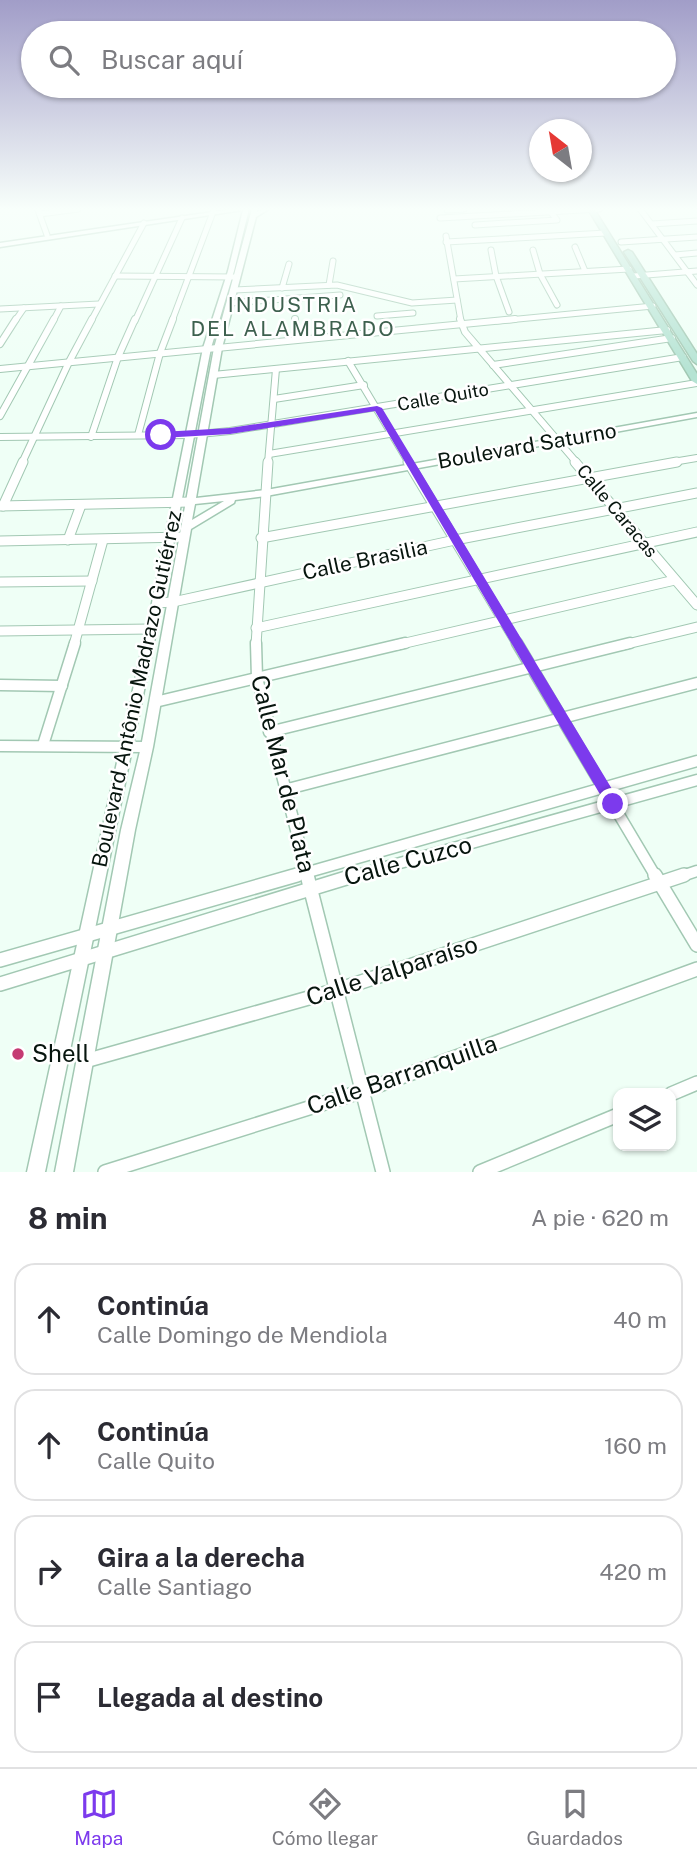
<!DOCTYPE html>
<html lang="es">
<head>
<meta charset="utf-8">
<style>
	:root { --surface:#fff; --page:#f7f7f7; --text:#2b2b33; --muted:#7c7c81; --line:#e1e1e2; --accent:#7c3aed }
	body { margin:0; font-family:"Public Sans",sans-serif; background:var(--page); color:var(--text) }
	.controls { position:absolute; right:21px; bottom:21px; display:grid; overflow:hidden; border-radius:14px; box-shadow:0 2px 5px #0004 }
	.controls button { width:63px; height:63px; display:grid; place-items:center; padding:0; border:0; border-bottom:2px solid var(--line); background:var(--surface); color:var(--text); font:35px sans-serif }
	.compass { position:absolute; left:529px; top:119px; width:63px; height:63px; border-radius:50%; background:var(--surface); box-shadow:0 2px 5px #0004; rotate:329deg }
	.stop { position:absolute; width:21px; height:21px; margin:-16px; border:5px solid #7c3aed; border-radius:50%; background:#fff }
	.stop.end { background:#7c3aed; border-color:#fff; box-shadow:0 2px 7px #0008 }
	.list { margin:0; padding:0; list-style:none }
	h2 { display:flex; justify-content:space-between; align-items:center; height:91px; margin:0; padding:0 28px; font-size:30px }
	h2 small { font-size:23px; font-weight:400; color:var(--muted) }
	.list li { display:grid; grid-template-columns:46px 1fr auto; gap:21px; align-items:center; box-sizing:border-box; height:112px; margin:0 14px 14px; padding:0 14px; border:2px solid var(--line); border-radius:21px }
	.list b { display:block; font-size:26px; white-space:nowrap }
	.list p { margin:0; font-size:23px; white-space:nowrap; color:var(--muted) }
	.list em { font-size:23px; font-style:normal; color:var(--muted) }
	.icon { flex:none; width:38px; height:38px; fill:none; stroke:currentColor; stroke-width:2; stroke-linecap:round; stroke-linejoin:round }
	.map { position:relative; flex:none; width:697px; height:1172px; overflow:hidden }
	.search { position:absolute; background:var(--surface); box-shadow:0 2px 5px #0004; left:21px; right:21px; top:21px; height:77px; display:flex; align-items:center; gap:18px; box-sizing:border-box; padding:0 24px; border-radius:38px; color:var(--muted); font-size:26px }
	.sheet { height:595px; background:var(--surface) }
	nav { display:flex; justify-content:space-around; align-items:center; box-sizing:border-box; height:98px; border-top:2px solid var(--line); background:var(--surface); font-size:19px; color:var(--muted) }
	nav a { display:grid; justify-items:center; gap:4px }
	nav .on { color:var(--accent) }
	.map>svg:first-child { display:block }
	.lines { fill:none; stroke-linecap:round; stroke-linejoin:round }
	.minor-far4-casing { stroke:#a2c8b3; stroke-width:7 }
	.minor-far3-casing { stroke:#a2c8b3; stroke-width:8 }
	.minor-far2-casing { stroke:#a2c8b3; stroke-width:11 }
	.minor-far1-casing { stroke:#a2c8b3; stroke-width:13 }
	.minor-casing { stroke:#a2c8b3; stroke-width:16 }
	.tertiary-casing { stroke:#a2c8b3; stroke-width:3 }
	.secondary-casing { stroke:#a2c8b3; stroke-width:3 }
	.minor-far4 { stroke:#fff; stroke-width:5 }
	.minor-far3 { stroke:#fff; stroke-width:6 }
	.minor-far2 { stroke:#fff; stroke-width:9 }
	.minor-far1 { stroke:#fff; stroke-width:10 }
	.minor { stroke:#fff; stroke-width:13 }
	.tertiary { fill:#fff; fill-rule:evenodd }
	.secondary { fill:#b5e3d3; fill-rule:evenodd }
	.route { fill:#7c3aed }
	.poi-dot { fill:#c53b73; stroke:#fff; stroke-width:2.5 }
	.labels { text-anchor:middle; stroke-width:5; stroke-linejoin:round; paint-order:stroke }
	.far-street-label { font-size:18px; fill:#07150e; stroke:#fff }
	.far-quarter-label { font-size:21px; letter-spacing:2px; fill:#3e614f; stroke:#fff }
	.street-label { font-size:21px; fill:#07150e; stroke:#fff }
	.near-street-label { font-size:24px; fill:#07150e; stroke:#fff }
	.near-poi-label { font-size:24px; fill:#07150e; stroke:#fff; text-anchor:start }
</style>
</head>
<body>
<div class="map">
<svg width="697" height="1172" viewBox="0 0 697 1172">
	<rect width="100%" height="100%" fill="#effff6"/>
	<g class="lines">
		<defs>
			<g id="minor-far4">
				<path d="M640,209L697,285"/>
				<path d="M38,210L47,235"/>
				<path d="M447,210L464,209"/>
				<path d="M40,214L78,209"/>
				<path d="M440,218L599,209"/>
				<path d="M652,224L697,221"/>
				<path d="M475,225L557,220L549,210"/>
				<path d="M446,236L461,321"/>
				<path d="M446,242L606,233"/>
				<path d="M621,242L697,237"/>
				<path d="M575,247L585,271"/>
				<path d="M491,250L496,276L509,312"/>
				<path d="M533,250L540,274L557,305"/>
				<path d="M675,255L697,253"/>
				<path d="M115,276L236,277"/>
				<path d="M634,276L697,271"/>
				<path d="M454,279L629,269"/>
				<path d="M329,285L333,261"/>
				<path d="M282,288L289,264"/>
				<path d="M234,290L337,285L412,303L457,300"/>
				<path d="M230,303L340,295"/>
				<path d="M0,309L99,304"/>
				<path d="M377,316L413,313"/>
				<path d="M15,321L24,308"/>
				<path d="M53,321L61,306"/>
				<path d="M91,321L144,223"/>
				<path d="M135,321L182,218"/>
				<path d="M172,321L213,212"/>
				<path d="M497,321L653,306"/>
			</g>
			<g id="minor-far3">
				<path d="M295,319L296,340"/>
				<path d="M460,319L465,332L577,463"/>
				<path d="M0,344L16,319"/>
				<path d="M348,361L409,463"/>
				<path d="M493,365L672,338"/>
				<path d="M0,369L515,319"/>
				<path d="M213,375L667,330"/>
				<path d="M274,399L364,385"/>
				<path d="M0,416L54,319"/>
				<path d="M138,435L160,353L173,319"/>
				<path d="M0,437L189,435L230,431L683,357"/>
				<path d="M91,437L118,357L135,319"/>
				<path d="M269,454L697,383"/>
				<path d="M22,463L69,362L92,319"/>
				<path d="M268,463L276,369"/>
				<path d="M667,463L697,458"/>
			</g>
			<g id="minor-far2">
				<path d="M408,462L518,645"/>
				<path d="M575,462L697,605"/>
				<path d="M0,506L191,502"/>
				<path d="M3,506L23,462"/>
				<path d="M261,538L677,462"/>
				<path d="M68,540L81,505"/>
				<path d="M0,541L184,537"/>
				<path d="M0,582L92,581"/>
				<path d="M157,603L173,602L455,540L697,493"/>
				<path d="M256,628L697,532"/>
				<path d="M0,631L151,629"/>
				<path d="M74,645L103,540"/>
				<path d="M256,645L268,462"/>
				<path d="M397,645L675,580"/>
				<path d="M623,645L697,627"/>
			</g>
			<g id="minor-far1">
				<path d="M256,643L257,678L308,877"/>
				<path d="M517,643L656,877"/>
				<path d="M0,685L62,686"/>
				<path d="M155,702L405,643"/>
				<path d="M269,732L630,643"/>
				<path d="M43,745L75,643"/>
				<path d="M0,746L147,747"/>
				<path d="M284,790L697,683"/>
				<path d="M291,877L697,761"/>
				<path d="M350,877L697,780"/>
				<path d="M679,877L697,871"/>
			</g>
			<g id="minor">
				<path d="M307,875L383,1172"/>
				<path d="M655,875L697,945"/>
				<path d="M0,960L297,875"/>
				<path d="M0,984L356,875"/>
				<path d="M85,1061L337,990L684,875"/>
				<path d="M671,1094L697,1083"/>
				<path d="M105,1172L363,1091L697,969"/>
				<path d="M480,1172L618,1115"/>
			</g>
			<g id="tertiary">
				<path d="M233,209H249L234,271L211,348L162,603L45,1172H27L152,603L203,348L228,271L243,210L0,247V243Z"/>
				<path d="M252,209H257V212L263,209H269L256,217L222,348L196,498L266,490L697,413V417L266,496L235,500L234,503L191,529L153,747L135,830L73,1172H55L121,830L141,747L214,348ZM224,501L192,520L195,504Z"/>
			</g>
			<g id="secondary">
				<path d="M588,209H594L697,374V384L692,381Z"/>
				<path d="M628,250L632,252L697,354V364L693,361L624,252Z"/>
			</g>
		</defs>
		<use href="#minor-far4" class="minor-far4-casing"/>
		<use href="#minor-far3" class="minor-far3-casing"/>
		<use href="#minor-far2" class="minor-far2-casing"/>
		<use href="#minor-far1" class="minor-far1-casing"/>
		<use href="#minor" class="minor-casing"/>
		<use href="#tertiary" class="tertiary-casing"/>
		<use href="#secondary" class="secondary-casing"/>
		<use href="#minor-far4" class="minor-far4"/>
		<use href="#minor-far3" class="minor-far3"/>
		<use href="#minor-far2" class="minor-far2"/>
		<use href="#minor-far1" class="minor-far1"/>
		<use href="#minor" class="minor"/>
		<use href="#tertiary" class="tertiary"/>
		<use href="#secondary" class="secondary"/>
	</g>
	<linearGradient id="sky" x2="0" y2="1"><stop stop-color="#a19dc8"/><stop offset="0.56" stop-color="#f8fffb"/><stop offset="1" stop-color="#f8fffb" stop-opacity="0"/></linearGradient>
	<rect width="697" height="373" fill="url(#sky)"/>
	<path class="route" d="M377,406L382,408L618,799L620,804L618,808H608L375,411L230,434L161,438L157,435L161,432L230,428Z"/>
	<circle class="poi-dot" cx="18" cy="1054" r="7"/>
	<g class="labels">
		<g class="far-street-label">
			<text transform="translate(443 397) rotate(-10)" y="6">Calle Quito</text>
			<text transform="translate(617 511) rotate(50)" y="6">Calle Caracas</text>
		</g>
		<g class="far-quarter-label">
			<text x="293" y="312">INDUSTRIA<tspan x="293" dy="24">DEL ALAMBRADO</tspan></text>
		</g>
		<g class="street-label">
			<text transform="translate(527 446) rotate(-10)" y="7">Boulevard Saturno</text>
			<text transform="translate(365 560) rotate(-12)" y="7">Calle Brasilia</text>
			<text transform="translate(137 689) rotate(-78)" y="7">Boulevard Antônio Madrazo Gutiérrez</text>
		</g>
		<g class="near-street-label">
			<text transform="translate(283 774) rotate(76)" y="8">Calle Mar de Plata</text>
			<text transform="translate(408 861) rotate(-15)" y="8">Calle Cuzco</text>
			<text transform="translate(392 971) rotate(-18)" y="8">Calle Valparaíso</text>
			<text transform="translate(402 1075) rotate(-19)" y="8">Calle Barranquilla</text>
		</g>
		<g class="near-poi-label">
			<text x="32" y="1062">Shell</text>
		</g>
	</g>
</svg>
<div class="controls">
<button><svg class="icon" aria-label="layers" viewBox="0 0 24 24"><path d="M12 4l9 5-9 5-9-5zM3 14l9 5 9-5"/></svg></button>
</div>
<svg class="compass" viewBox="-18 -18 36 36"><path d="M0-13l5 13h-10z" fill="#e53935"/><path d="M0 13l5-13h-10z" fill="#7c7c81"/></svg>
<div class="stop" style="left:161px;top:435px"></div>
<div class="stop end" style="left:613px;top:804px"></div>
<div class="search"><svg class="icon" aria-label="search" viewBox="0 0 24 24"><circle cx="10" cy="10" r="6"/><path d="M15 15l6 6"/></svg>Buscar aquí</div>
</div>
<section class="sheet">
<h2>8 min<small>A pie · 620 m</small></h2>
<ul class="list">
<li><svg class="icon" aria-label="ahead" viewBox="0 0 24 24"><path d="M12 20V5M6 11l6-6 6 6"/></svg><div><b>Continúa</b><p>Calle Domingo de Mendiola</p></div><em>40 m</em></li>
<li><svg class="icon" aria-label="ahead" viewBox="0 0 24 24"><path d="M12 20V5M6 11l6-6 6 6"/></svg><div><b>Continúa</b><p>Calle Quito</p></div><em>160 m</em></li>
<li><svg class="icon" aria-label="right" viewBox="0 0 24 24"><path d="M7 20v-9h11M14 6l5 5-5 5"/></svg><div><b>Gira a la derecha</b><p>Calle Santiago</p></div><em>420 m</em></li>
<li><svg class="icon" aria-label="arrive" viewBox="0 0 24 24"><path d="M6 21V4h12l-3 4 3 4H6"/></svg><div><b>Llegada al destino</b></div></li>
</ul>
</section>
<nav>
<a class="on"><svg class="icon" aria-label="map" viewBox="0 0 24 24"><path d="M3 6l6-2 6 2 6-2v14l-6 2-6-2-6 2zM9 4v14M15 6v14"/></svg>Mapa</a>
<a><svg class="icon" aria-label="directions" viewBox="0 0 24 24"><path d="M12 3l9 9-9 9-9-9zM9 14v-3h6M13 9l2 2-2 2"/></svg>Cómo llegar</a>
<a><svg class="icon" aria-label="saved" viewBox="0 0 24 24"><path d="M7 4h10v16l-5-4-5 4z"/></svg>Guardados</a>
</nav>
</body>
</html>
